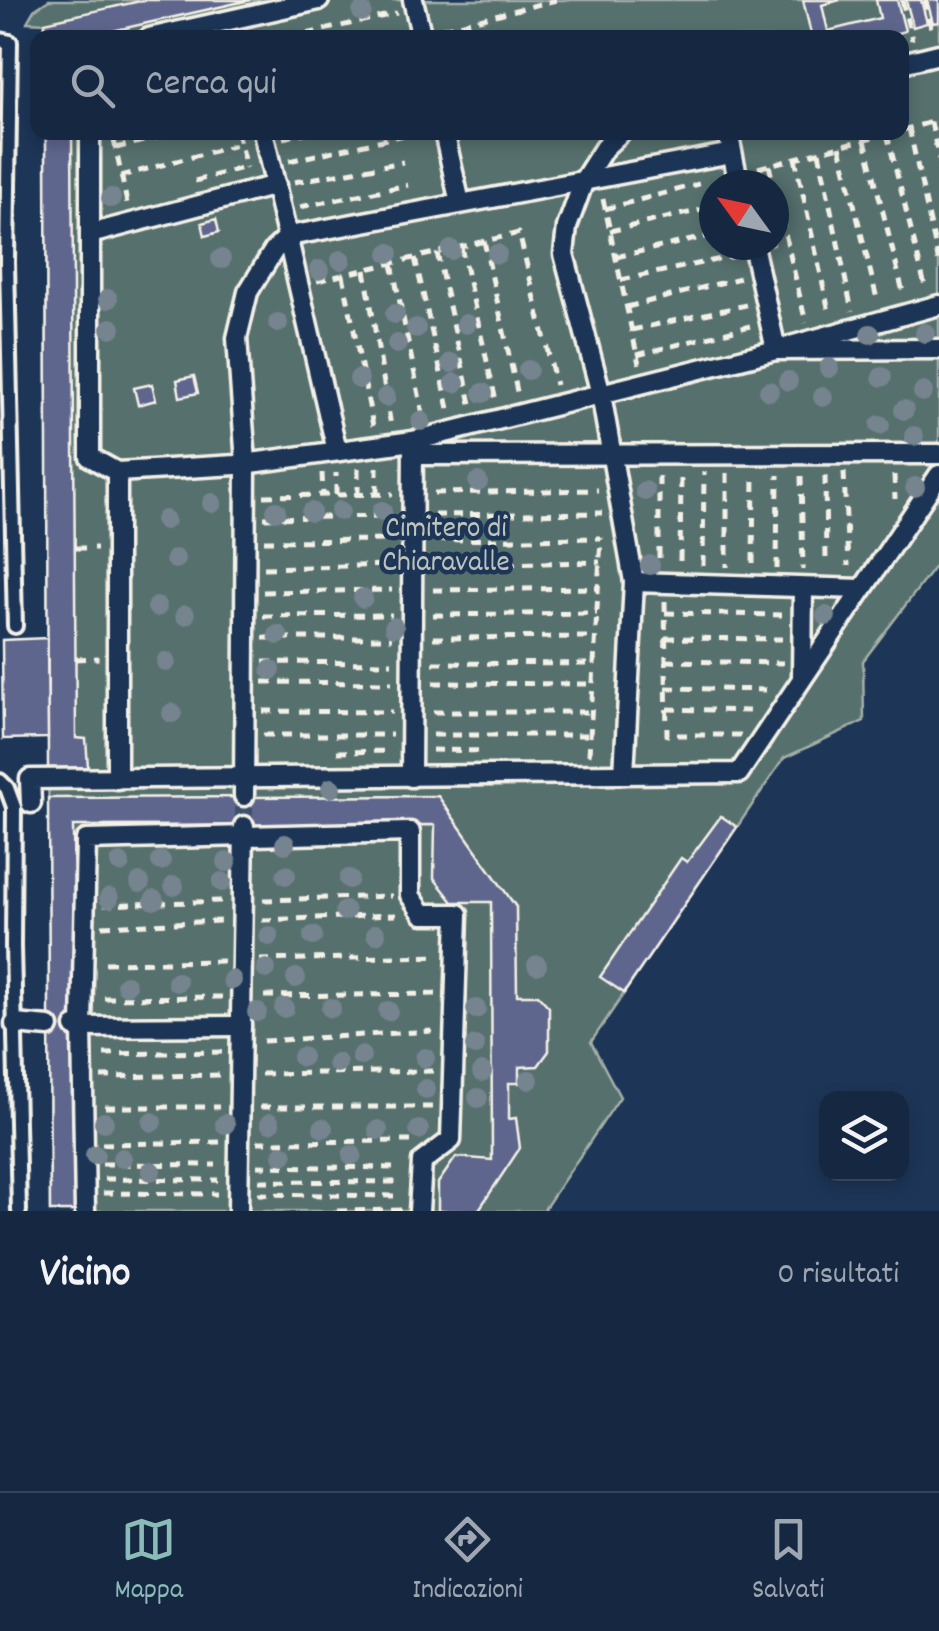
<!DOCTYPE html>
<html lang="it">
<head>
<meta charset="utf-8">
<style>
	:root { --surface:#162841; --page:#23344c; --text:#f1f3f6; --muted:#9ea6b1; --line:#35445a; --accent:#8bbbb9 }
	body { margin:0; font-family:Dekko,sans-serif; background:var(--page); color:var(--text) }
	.controls { position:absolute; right:30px; bottom:30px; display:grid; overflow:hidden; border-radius:20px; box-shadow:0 5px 15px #0003 }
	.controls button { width:90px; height:90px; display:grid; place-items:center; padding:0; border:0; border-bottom:2px solid var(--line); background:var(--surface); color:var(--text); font:50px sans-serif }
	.compass { position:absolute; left:699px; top:170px; width:90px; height:90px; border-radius:50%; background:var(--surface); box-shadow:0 5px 15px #0003; rotate:303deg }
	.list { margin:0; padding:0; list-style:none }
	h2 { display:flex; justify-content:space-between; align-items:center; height:130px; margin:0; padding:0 40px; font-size:42px }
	h2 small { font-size:32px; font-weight:400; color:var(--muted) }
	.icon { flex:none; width:55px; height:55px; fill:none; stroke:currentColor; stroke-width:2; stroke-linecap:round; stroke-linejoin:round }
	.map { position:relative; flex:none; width:939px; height:1211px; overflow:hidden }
	.search { position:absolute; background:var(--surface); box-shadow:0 5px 15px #0003; left:30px; right:30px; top:30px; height:110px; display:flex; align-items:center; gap:25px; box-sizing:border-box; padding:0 35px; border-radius:20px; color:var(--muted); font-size:38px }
	.sheet { height:280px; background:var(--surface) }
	nav { display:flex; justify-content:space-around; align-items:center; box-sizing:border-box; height:140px; border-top:2px solid var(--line); background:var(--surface); font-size:28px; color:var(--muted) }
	nav a { display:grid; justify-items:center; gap:5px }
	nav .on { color:var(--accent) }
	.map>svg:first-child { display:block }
	.green { fill:#56706d; stroke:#a5b0aa; stroke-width:2.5; fill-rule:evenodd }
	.building { fill:#5f668d; stroke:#f4f1e8; stroke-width:2.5 }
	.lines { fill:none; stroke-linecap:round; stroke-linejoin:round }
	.pedestrian-tunnel { stroke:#3d516d; stroke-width:18; stroke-dasharray:18 9; stroke-linecap:butt }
	.service-casing { stroke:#f4f1e8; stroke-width:20 }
	.pedestrian-casing { stroke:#f4f1e8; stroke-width:25 }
	.path { stroke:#f4f1e8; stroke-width:5; stroke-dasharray:10 8; stroke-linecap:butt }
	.service { stroke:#1d3557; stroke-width:12 }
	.pedestrian { stroke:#1d3557; stroke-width:18 }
	.tree { fill:#75848f }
	.labels { text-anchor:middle; stroke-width:9; stroke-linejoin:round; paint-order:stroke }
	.park-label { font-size:30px; fill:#bdc4bd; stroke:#1d3557 }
</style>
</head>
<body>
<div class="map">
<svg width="939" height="1211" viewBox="0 0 939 1211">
	<rect width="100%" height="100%" fill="#1d3557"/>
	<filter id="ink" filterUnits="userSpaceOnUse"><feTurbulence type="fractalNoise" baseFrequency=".01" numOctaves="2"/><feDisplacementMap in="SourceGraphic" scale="20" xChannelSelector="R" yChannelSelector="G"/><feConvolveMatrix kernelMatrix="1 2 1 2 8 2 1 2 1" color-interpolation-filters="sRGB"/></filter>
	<g filter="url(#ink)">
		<path class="green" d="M49,0H939V561L863,661L864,721L784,758L591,1042L620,1097L543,1211H50L46,133L902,132V38H45V23L27,22L34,10ZM714,185H774V245H714Z"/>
		<g class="building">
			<path d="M145,0H250L81,38H45V22Z"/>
			<path d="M803,0H840L822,5L828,31L880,18L876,0H897L905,31L880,38H812Z"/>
			<path d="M906,0H921L927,23L913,27Z"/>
			<path d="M927,0H939V22L933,23Z"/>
			<path d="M46,132H72L76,738L86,739L88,767L48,768Z"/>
			<path d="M216,219L219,232L205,236L202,223Z"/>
			<path d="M194,376L198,393L180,397L177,380Z"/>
			<path d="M152,384L156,400L138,405L134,388Z"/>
			<path d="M47,638L48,738L3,739L2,640Z"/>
			<path d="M438,796L516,907L517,995H538L549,1007V1051L538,1066L519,1067V1083H509V1119L516,1118L520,1148L478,1211H438V1183L456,1157L492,1160L491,902H453L434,878L435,825L73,826L77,1211H50L48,798Z"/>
			<path d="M721,816L737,827L624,993L600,977L681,858L687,862Z"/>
		</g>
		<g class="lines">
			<path class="pedestrian-tunnel" d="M244,825V796"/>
			<defs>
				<g id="service">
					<path d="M0,40L10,42L7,262L15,626"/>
					<path d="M0,781L7,788L14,807L13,946L19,1211"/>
				</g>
				<g id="pedestrian">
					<path d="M413,0L422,38"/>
					<path d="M149,38L319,0"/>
					<path d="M902,63L939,54"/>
					<path d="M90,132V457L117,472V779"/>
					<path d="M263,132L337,451"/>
					<path d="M444,132L460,203"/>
					<path d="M621,132L604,148L585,178L567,227L564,254L601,394L634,582L624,774"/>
					<path d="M728,132L739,185"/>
					<path d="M90,234L276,185"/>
					<path d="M753,245L776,350L939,305"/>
					<path d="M413,455L939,454"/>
					<path d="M117,472L236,465L413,441"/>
					<path d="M634,582L862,589"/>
					<path d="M802,677L803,588"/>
					<path d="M411,777L413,441L776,350L939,349"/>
					<path d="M244,796L246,463L237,338L248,292L274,250L289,236L732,153"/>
					<path d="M31,803L30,779L739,773L939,475"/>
					<path d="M15,1024L49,1027"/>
					<path d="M75,1027L241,1026"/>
					<path d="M85,1211L82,1027L86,840L410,832V895L423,914H458L451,1140L422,1162L419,1211"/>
					<path d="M238,1211L244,826"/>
				</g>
			</defs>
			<use href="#service" class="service-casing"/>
			<use href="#pedestrian" class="pedestrian-casing"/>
			<g class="path">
				<path d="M902,0L912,40"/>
				<path d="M925,0L932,33"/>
				<path d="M443,28L556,0"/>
				<path d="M289,38L397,13"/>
				<path d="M931,122L939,160"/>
				<path d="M909,128L939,263"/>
				<path d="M902,130L939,120"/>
				<path d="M237,132L246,168"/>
				<path d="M887,134L925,286"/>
				<path d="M283,138L309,132"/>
				<path d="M114,140L127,203"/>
				<path d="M865,140L903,292"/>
				<path d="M840,146L877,299"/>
				<path d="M116,148L178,132"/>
				<path d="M819,152L852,311"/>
				<path d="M795,158L830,316"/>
				<path d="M289,161L418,132"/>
				<path d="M769,165L806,323"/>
				<path d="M758,168L892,132"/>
				<path d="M121,176L240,144"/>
				<path d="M195,181L245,167"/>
				<path d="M294,182L403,162"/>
				<path d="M603,199L639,364"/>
				<path d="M300,207L408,185"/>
				<path d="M605,209L699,184"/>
				<path d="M610,231L714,207"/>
				<path d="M484,241L518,396"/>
				<path d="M461,247L496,401"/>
				<path d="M437,253L472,408"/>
				<path d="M616,257L714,235"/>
				<path d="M415,258L450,413"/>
				<path d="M392,264L424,419"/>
				<path d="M365,270L391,426"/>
				<path d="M343,275L373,426"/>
				<path d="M621,280L735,256"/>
				<path d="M317,281L519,233L556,385"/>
				<path d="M627,307L740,278"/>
				<path d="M632,330L746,305"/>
				<path d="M637,355L750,326"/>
				<path d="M358,468V495"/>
				<path d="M844,472L848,566"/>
				<path d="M322,473L323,495"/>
				<path d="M727,473V567"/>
				<path d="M894,475L895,499"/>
				<path d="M659,476V565"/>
				<path d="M801,476L803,570"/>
				<path d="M825,476L826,565"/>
				<path d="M434,493L598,490"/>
				<path d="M377,494V467"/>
				<path d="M336,495V473"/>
				<path d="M264,496L393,494"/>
				<path d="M434,515L602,513"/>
				<path d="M264,518L393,516"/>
				<path d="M434,540L601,538"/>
				<path d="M264,541L393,540"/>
				<path d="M75,548H97"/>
				<path d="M680,561L681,477"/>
				<path d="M753,563L754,474"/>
				<path d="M434,565L600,562"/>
				<path d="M703,566L704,472"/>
				<path d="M264,568L393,565"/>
				<path d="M777,569L778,475"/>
				<path d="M433,590L598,588"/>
				<path d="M263,592L392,590"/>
				<path d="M665,601L667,735H741"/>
				<path d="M665,613L782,615"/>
				<path d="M433,615L597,613"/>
				<path d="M263,616L392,615"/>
				<path d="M263,638H392"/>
				<path d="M433,638L595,637"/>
				<path d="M665,638L782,639"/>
				<path d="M76,659L99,658"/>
				<path d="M666,661L783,663"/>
				<path d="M263,662L392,663"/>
				<path d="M433,663L594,664"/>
				<path d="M263,682L392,683"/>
				<path d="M433,683L593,684"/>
				<path d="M666,688L768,690"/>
				<path d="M667,709L753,711"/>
				<path d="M263,711L392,712"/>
				<path d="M433,712H591"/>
				<path d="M263,735H392"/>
				<path d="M433,735H590"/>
				<path d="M432,750L486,751"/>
				<path d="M337,752L391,751"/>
				<path d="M589,755L601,537"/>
				<path d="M263,900L392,896"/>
				<path d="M103,905L222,901"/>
				<path d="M262,920L396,915"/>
				<path d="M102,926L221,921"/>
				<path d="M260,960L439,956"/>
				<path d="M105,963L224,961"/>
				<path d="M264,996L438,994"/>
				<path d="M104,998L223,997"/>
				<path d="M263,1041L432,1031"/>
				<path d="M104,1054L223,1052"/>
				<path d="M261,1074L435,1071"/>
				<path d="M101,1077L220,1075"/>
				<path d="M105,1107H219"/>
				<path d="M260,1107H434"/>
				<path d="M257,1142L416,1141"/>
				<path d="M102,1144L221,1142"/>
				<path d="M102,1164L216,1165"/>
				<path d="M257,1166L401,1168"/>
				<path d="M104,1179L218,1180"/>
				<path d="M259,1181L403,1182"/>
				<path d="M103,1193L217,1194"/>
				<path d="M258,1194L402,1196"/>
				<path d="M337,1211L401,1210"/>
			</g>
			<use href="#service" class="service"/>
			<use href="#pedestrian" class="pedestrian"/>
		</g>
		<g class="tree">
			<circle cx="362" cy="12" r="10"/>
			<circle cx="111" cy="198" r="10"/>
			<circle cx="451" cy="250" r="10"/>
			<circle cx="389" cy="253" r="10"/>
			<circle cx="497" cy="254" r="10"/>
			<circle cx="221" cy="259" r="10"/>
			<circle cx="341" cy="260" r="10"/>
			<circle cx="319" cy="270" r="10"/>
			<circle cx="108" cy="299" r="10"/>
			<circle cx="395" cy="314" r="10"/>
			<circle cx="278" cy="323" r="10"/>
			<circle cx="466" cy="324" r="10"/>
			<circle cx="111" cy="328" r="10"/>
			<circle cx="416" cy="328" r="10"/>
			<circle cx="925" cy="333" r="10"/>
			<circle cx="870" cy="334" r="10"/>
			<circle cx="397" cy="344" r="10"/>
			<circle cx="451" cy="363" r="10"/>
			<circle cx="829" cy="368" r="10"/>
			<circle cx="528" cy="370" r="10"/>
			<circle cx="882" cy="377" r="10"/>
			<circle cx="359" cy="379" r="10"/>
			<circle cx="788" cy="381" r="10"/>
			<circle cx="455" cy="383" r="10"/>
			<circle cx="769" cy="391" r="10"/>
			<circle cx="923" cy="392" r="10"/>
			<circle cx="483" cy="393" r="10"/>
			<circle cx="386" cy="397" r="10"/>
			<circle cx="823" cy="397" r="10"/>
			<circle cx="904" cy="410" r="10"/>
			<circle cx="421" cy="421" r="10"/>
			<circle cx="880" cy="425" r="10"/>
			<circle cx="914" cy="436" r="10"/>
			<circle cx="478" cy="482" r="10"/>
			<circle cx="915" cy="487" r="10"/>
			<circle cx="645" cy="491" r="10"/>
			<circle cx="212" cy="503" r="10"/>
			<circle cx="276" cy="511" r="10"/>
			<circle cx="340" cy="511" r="10"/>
			<circle cx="382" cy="511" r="10"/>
			<circle cx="311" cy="512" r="10"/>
			<circle cx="165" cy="520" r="10"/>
			<circle cx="398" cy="527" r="10"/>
			<circle cx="175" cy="559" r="10"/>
			<circle cx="650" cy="565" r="10"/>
			<circle cx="363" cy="598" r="10"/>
			<circle cx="157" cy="607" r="10"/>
			<circle cx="185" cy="615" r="10"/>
			<circle cx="826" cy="616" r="10"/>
			<circle cx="394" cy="627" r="10"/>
			<circle cx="278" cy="635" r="10"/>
			<circle cx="166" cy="662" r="10"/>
			<circle cx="271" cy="670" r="10"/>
			<circle cx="172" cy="713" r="10"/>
			<circle cx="331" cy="788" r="10"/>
			<circle cx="285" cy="844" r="10"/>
			<circle cx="161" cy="861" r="10"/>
			<circle cx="227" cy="862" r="10"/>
			<circle cx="120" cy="863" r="10"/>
			<circle cx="286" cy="875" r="10"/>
			<circle cx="349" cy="879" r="10"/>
			<circle cx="222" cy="882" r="10"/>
			<circle cx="140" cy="883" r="10"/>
			<circle cx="174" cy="886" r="10"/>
			<circle cx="109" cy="898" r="10"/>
			<circle cx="154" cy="900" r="10"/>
			<circle cx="345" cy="911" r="10"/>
			<circle cx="376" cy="934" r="10"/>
			<circle cx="269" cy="936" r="10"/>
			<circle cx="313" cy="936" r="10"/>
			<circle cx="537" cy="965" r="10"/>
			<circle cx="266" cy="969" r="10"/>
			<circle cx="296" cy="978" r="10"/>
			<circle cx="232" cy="980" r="10"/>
			<circle cx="177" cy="982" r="10"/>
			<circle cx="126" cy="985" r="10"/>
			<circle cx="284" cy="1008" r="10"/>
			<circle cx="331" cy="1008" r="10"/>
			<circle cx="476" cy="1009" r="10"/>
			<circle cx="388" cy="1011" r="10"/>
			<circle cx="257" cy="1012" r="10"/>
			<circle cx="475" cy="1046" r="10"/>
			<circle cx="361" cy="1056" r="10"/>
			<circle cx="302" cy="1057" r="10"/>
			<circle cx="425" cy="1058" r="10"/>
			<circle cx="337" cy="1063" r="10"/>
			<circle cx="482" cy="1072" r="10"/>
			<circle cx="529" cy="1080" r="10"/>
			<circle cx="426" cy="1089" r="10"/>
			<circle cx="478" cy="1098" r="10"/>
			<circle cx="104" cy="1122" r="10"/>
			<circle cx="152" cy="1122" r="10"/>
			<circle cx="270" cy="1123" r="10"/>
			<circle cx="225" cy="1124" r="10"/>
			<circle cx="323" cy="1128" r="10"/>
			<circle cx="378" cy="1130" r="10"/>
			<circle cx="419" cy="1130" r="10"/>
			<circle cx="95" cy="1155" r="10"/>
			<circle cx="283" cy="1155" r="10"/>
			<circle cx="352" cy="1155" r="10"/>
			<circle cx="122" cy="1158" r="10"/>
			<circle cx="151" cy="1171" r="10"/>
		</g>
	</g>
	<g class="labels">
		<g class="park-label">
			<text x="446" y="536">Cimitero di<tspan x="446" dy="34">Chiaravalle</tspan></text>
		</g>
	</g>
</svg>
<div class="controls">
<button><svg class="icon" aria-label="layers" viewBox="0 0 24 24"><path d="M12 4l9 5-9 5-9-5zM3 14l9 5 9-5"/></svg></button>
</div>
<svg class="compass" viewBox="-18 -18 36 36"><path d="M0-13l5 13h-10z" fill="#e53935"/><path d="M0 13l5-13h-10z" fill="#9ea6b1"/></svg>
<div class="search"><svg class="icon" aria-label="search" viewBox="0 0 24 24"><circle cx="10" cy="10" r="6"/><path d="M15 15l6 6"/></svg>Cerca qui</div>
</div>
<section class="sheet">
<h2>Vicino<small>0 risultati</small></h2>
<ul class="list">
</ul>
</section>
<nav>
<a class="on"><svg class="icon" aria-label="map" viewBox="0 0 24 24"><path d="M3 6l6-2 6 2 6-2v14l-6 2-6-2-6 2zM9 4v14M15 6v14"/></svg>Mappa</a>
<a><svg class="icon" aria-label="directions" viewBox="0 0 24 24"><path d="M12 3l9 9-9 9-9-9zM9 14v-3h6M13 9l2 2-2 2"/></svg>Indicazioni</a>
<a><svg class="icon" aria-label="saved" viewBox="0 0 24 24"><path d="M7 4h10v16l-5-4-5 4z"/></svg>Salvati</a>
</nav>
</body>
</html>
